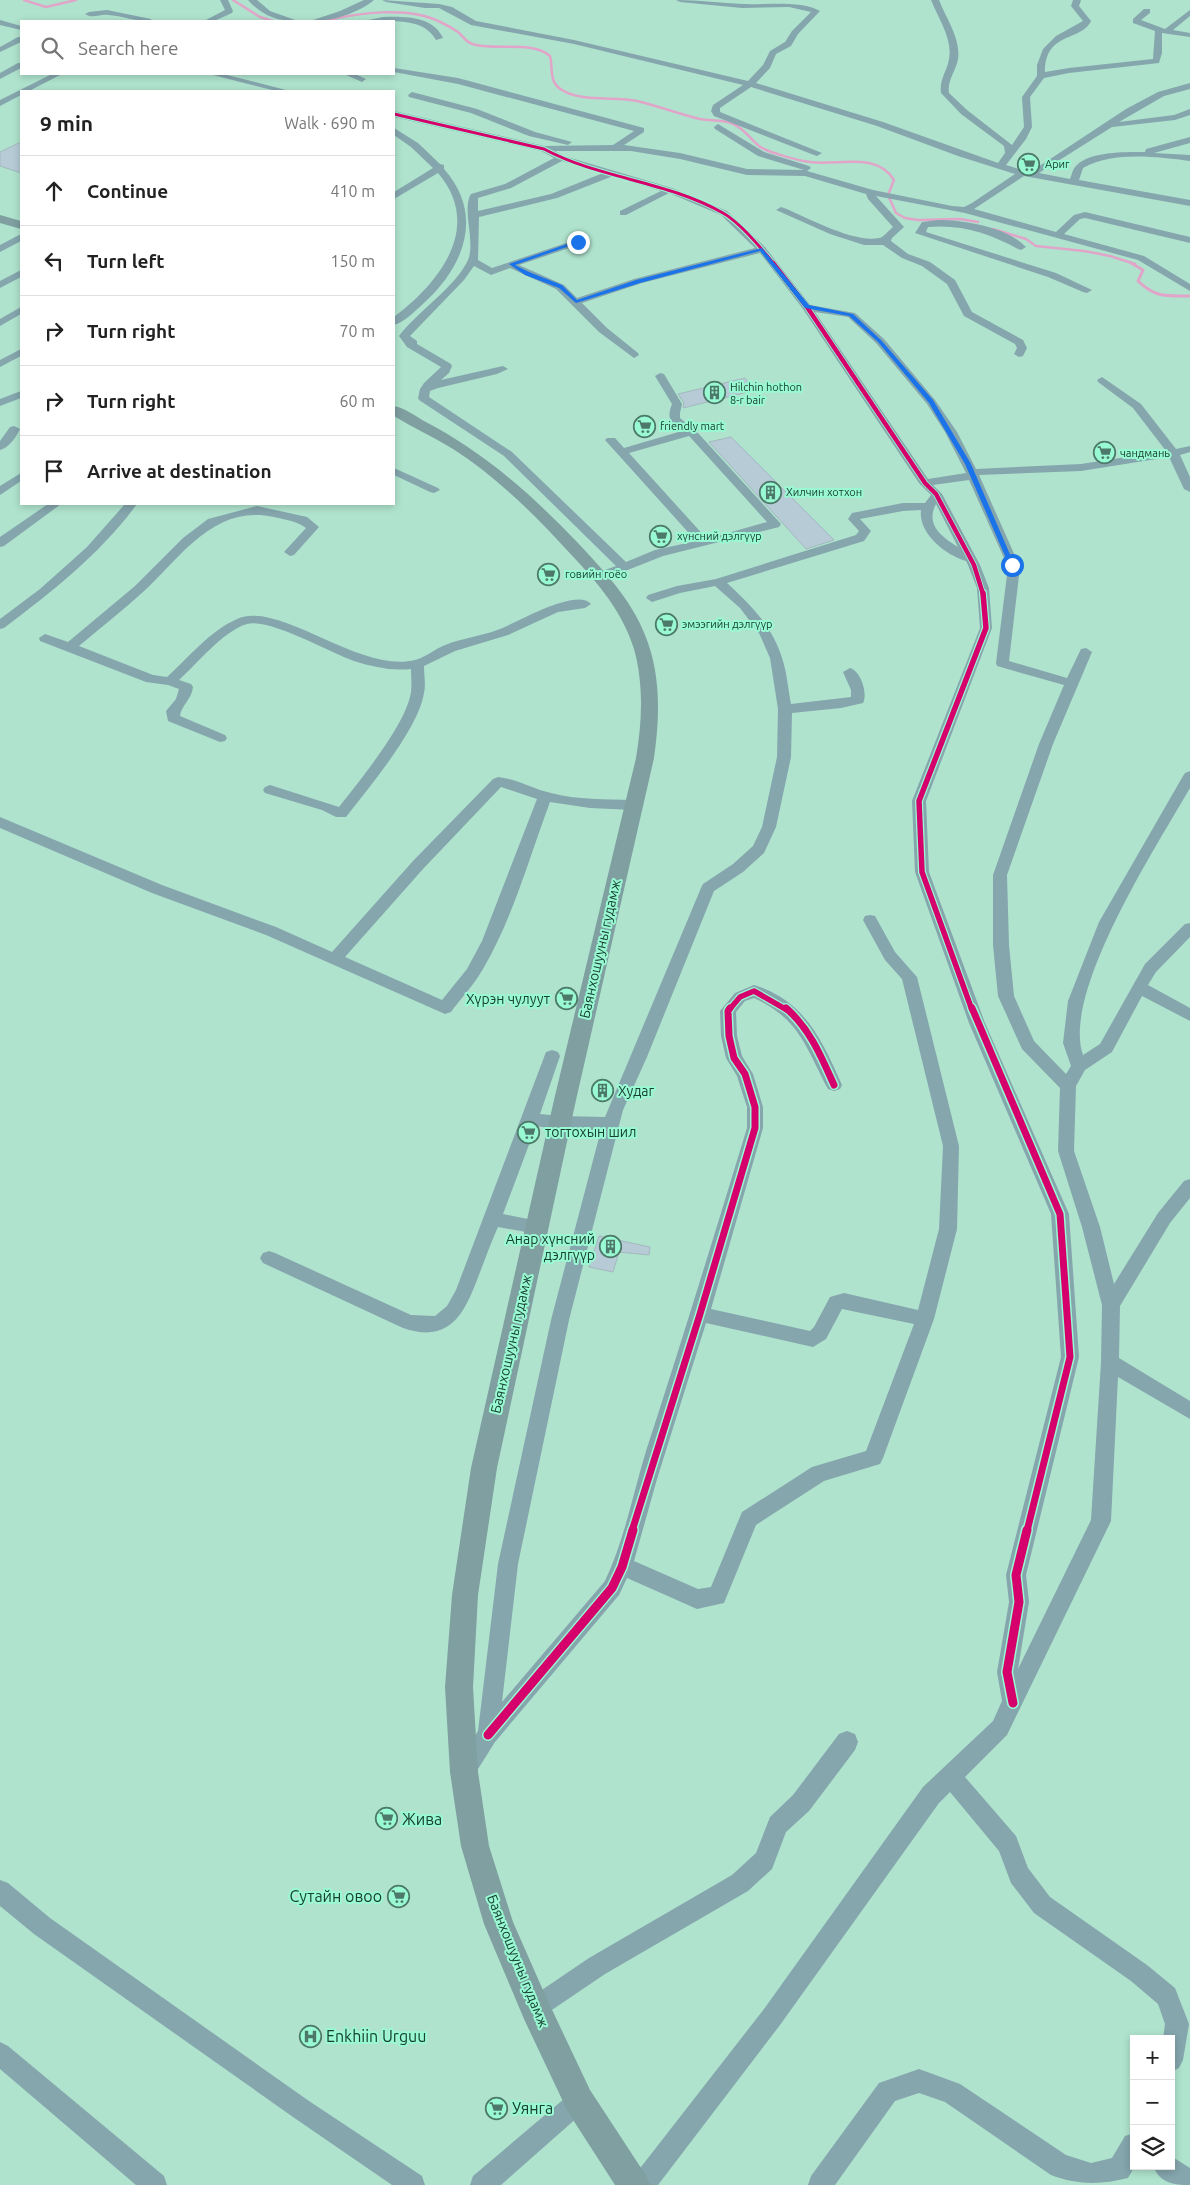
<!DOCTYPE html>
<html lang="en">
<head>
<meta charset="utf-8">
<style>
	:root { --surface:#fff; --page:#f2f2f2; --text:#222; --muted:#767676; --line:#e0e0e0 }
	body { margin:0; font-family:Ubuntu,sans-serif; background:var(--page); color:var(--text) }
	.controls { position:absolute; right:15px; bottom:15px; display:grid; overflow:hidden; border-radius:0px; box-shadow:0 2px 8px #0003 }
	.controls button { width:45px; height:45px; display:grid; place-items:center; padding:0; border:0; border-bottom:1px solid var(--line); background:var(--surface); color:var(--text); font:25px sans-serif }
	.stop { position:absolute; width:15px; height:15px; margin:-11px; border:4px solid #1a73e8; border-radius:50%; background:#fff }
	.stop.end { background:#1a73e8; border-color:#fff; box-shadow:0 1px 5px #0008 }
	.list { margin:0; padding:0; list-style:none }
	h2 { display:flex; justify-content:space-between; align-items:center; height:65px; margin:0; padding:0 20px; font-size:21px }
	h2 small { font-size:16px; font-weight:400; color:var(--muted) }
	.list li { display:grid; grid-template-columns:32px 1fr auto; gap:15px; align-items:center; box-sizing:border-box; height:70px; padding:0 20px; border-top:1px solid var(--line) }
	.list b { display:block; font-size:19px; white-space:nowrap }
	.list em { font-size:16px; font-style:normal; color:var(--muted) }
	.icon { flex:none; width:28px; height:28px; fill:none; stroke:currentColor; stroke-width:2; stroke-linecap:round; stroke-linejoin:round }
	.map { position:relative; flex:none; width:1190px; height:2185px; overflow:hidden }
	.search { position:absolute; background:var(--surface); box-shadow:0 2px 8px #0003; left:20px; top:20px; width:375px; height:55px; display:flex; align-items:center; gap:12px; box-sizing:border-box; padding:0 18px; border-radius:0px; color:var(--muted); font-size:19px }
	.panel { position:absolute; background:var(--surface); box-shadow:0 2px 8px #0003; left:20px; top:90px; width:375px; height:415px; border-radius:0px }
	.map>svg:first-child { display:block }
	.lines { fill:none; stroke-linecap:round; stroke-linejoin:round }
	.stream-far1 { stroke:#e0a5c8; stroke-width:2.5 }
	.stream { stroke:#e0a5c8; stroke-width:3 }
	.building { fill:#b6cbd6; stroke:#a3b9bd }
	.minor { fill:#85a6ad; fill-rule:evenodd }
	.major { fill:#7f9fa0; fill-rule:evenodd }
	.cycleway-far4-casing { stroke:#99f9d3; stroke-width:5 }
	.cycleway-far3-casing { stroke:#99f9d3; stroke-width:6 }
	.cycleway-far2-casing { stroke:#99f9d3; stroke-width:8 }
	.cycleway-far1-casing { stroke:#99f9d3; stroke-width:10 }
	.cycleway-casing { stroke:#99f9d3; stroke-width:12 }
	.cycleway-far4 { stroke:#d6006c; stroke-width:3 }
	.cycleway-far3 { stroke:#d6006c; stroke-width:4.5 }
	.cycleway-far2 { stroke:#d6006c; stroke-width:5.5 }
	.cycleway-far1 { stroke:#d6006c; stroke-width:7 }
	.cycleway { stroke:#d6006c; stroke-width:9 }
	.route { fill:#1a73e8 }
	.labels { text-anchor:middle; stroke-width:4; stroke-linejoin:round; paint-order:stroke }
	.far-poi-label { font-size:11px; fill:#174032; stroke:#99f9d3; text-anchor:start }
	.street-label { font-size:14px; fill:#174032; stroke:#99f9d3 }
	.poi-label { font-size:14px; fill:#174032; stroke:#99f9d3; text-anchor:end }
	.near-poi-label { font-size:16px; fill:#174032; stroke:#99f9d3; text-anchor:start }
</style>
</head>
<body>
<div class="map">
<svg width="1190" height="2185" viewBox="0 0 1190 2185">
	<rect width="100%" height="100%" fill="#afe3ce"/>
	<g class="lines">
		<g class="stream-far1">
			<path d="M24,0L46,7L76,0"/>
			<path d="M233,0L260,17L273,21"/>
			<path d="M325,21C356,13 408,6 438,21C445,24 452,28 458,32C465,38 466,43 476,45C498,50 533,41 550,56C553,67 549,80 559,88C578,103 615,96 637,101C658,106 679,114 700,119C710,121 723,119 733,124C744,128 750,139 759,146C766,152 800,161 810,162C838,166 876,151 894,180L888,195L896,213L905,218L918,220L960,219L978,222"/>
			<path d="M993,229L1026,239L1036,246L1084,251L1110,256L1135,264"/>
		</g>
		<path class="stream" d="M1131,263L1143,270L1138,281C1156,298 1166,296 1190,296"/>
	</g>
	<g class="building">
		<path d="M21,142V173L0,166V152Z"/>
		<path d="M745,378L756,390L683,408L684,403L678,394Z"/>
		<path d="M731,437L834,540L806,549L709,442Z"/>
		<path d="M595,1084L612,1086L609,1098L592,1095Z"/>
		<path d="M599,1236L650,1247L649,1255L619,1252L613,1272L589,1267Z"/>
	</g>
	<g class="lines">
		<g class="minor">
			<path d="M220,0H228L233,11L232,13L214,21H204L225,10Z"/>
			<path d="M248,0H257L270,11L298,21C278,22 261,15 248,0Z"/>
			<path d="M364,0H374C359,13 330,22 310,21L340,11Z"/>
			<path d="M382,0L439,4L452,7L476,21L574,40L748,81L763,65L770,51L785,42L792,31L811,12L789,7L742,8L680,2L676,0C699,0 720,3 743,4C766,5 801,0 820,11L798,34L791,46L776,54L770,68L756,83L883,122L998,163L1005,153L1004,146L961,114L941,93C939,80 947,71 949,59C953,39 938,18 931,0H939C946,18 961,39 958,59C956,71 947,80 949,93L967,110L1012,145L1024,127L1022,97L1037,76V65L1043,49L1056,36L1083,21L1071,6L1073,0H1081L1079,6L1091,21C1081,42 1045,31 1045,72L1069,68L1153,59L1155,31L1133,23V19L1144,9H1150V13L1141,20L1165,29L1190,10V16L1173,30L1190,33V37L1162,33V53L1159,63L1069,73L1044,78L1030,97L1032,127L1026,139L1006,165L1022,170L1035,169L1126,109L1158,92L1190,83V89L1164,96L1119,122L1174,115L1190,109V115L1175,120L1112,127L1039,173L1070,179C1072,174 1073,168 1077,165C1091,151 1127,152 1145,152L1146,149L1190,137V143L1154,153L1190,155V161C1157,157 1113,151 1083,168L1079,180L1190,200V206L1024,176L974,209L1056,232L1074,215L1085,212L1190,237V243L1085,218L1080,219L1064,234L1144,256L1190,284V291L1138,260L965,213L876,196L904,227L892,238L891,241L908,254L930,262L955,280L972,312L1023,340L1027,348L1023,356L1019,357L1014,354L1017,348L1015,344L964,316L947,284L922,266L902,258L883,245H864L830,234L776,210L781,207L784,208C809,218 853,243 879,238C883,238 889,230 893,227L868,199L866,194L805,176L747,175L680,159L631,151H555L564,156L672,188L727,211L765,247L810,305L855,313L884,339L935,400L957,432L976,469L1081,464L1166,451L1133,408L1098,382L1097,380L1102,377L1141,404L1176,449L1190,446V452L1180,455L1190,477V492L1184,489L1169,457L1081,471L979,475L1020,567L1009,661L1067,678L1081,649L1086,648L1092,652L1053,744L1007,875L1009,945L1014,996L1034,1041L1066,1074L1071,1066L1063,1043L1068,1001L1099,922L1183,776L1185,773L1190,771V788C1158,844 1061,993 1083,1055L1100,1044L1145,964L1185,924L1190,923V937L1156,972L1148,985L1190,1008V1021L1142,996L1112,1052L1085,1070L1076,1086L1074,1151L1100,1227L1114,1284L1158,1213L1184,1181L1190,1179V1198L1170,1223L1120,1306L1119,1358L1190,1401V1419L1118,1377L1111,1521L1007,1735L965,1777L1016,1836L1028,1868L1050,1897L1147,1965L1175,1988L1189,2024L1183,2060L1179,2068L1171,2072V2039H1163L1165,2024L1158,2004L1131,1981L1034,1913L1011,1883L999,1851L950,1792L939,1803L780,2025L658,2185H631L634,2176L764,2009L923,1787L993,1721L1002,1701L997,1672L1009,1602L1006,1575L1061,1357L1051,1214L969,1023L915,872L912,801L980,628L977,588L968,565L966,561C945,555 918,533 921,510L903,511L860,519L871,531L864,541L727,583C750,604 773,627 782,658C787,672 788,689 791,704L851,697V690L843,672L850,668C861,671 868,694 863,703L841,708L792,713L791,757L776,827L764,853L743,872L714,891L647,1057L623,1110L569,1320L518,1564L502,1702L605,1581C624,1541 633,1494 646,1451C681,1344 714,1236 747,1128V1107L737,1076L726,1058L721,1036L720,1011L735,993L754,985C805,1001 822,1040 842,1085L840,1089L834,1091L828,1089C806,1048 800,1019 754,998L745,1001L736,1012L737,1036L742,1056L753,1074L763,1107V1128L711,1309L810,1331L814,1327L830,1297L844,1293L918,1310L939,1229L943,1146L902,979L885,960L863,920L865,916L870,915L875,916L895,952L917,977L959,1146L957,1229L934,1319L883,1458L880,1464L824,1481L756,1525L724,1603L697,1609L627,1578L619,1595L495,1742L473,1777L465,1780L457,1777L454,1769L478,1731L498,1564L551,1320L601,1130H560L536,1126L503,1214L543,1222L546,1227L543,1232L537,1234L498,1227C492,1240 487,1254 482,1267C467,1306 455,1346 403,1328L263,1263L260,1258L263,1253L269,1251L275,1253L411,1315L435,1316L447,1306L456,1290L546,1052L552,1050L558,1052L560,1056L540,1114L560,1116L605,1117L701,888L703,884L733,864L753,846L762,827L777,757L778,709L770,658L759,633L740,608L715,586L680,593L652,602L646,598L648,595L677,586L716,579L856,535L859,531L848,519L852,513L903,503H925L931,495L919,483L803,309L760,253L642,283L582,303L607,328L638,353L639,355L634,358L599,332L556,289L510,268L491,275L474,266L464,280L410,336L417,341V344L451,364L452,366L449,373L441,380L503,366L508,369L497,374L438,388L430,391L429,397L512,452L626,562L655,550L696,541L605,440L607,438H615L624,448L682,431C671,421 666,420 672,404L655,376L660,373L664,374L682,404L680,413V418L698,433L781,524L779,527L663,556L605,579H597L595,576L597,573L616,566L504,456L419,400L418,398L420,389L424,383L441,367L407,347L399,336C418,311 453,289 467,262C477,244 461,210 471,194L505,184L554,158L541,151L394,117V111L544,146L613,145L634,131L458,84L394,72V68L458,78L644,128V132L624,145L680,153L747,169L804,170L758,156L715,129L714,127L718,124L764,152L809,166L811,168L807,171L873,190L952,206L964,207L972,203L1015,174L958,156L877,126L751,87L720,108V112L822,153L817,156L814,155L714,116L711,111L713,105L743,85L574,44L471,25L439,8H425L386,2ZM562,161L603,173L551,194L478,211V198L511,188ZM613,176L661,191L620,211V215H626L669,193L721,215L755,248L634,279L577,298L564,285L519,265L581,244V240H575L492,268L478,260L479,217L557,198ZM815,312L848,317L876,343L927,404L945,432L966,473L928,479ZM689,436L690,437L767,522L707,539L629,453ZM969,480L1008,567L996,663L997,666L1064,685L1039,744L993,875V945L998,996L1022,1049L1060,1088L1058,1151L1082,1227L1102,1305L1101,1362L1091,1520L1018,1669L1029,1602L1026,1575L1079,1357L1069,1214L985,1023L929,872L926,801L992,628L989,588L980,565L942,494L933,485ZM936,504L958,547C942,537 925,525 936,504ZM842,1309L914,1324L866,1451L812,1467L742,1512L711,1587L698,1589L634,1561L657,1479L706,1323L813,1347L826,1339Z"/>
			<path d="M107,10L151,19L152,21C137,22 123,16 108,15C100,14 92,19 85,14L89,12Z"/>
			<path d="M383,17C404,16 433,16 443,38L436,40C422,15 388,23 364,21Z"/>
			<path d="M0,20L21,26V30L0,25Z"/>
			<path d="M18,37H21V42L0,52V47Z"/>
			<path d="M18,63H21V68L0,79V73Z"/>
			<path d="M52,74H62L29,91H21V95L0,106V100Z"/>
			<path d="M209,74H223L290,91H276Z"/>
			<path d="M344,74H355L366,79L362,82Z"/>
			<path d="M412,92L477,109L535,132L572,142L568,145L529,136L471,113L409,97L408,95Z"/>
			<path d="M394,128L418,143L440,164L444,165V169C484,214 465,265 425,302C416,310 405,322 394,325V317C439,283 484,227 438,173L394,199V192L433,168L411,147L394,135Z"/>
			<path d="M938,220C964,220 1007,227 1026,247L1021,250L1018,249C989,233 961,224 928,227L926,232L1056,273L1092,290L1087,293L1083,292L1048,277L915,233L922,222Z"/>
			<path d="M21,234V241L0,252V245Z"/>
			<path d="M21,270V277L0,288V281Z"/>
			<path d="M21,307V314L0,326V319Z"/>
			<path d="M21,349V356L0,367V360Z"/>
			<path d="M21,391V398L0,406V399Z"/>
			<path d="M14,426L20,429C16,437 9,448 0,450V441L10,427Z"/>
			<path d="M394,468L438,488L440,490L434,493L430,492L394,475Z"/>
			<path d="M21,473V481L0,495V486Z"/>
			<path d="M48,504H61L4,546L0,547V537Z"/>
			<path d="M125,504H137C101,553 53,591 4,628L0,629V619L40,589L87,547Z"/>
			<path d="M257,506L307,517L319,527L294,555L290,556L284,552L306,528C297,521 286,520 274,517C214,504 182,556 143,592C122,611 100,628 79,646L153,675L167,677C189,657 210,631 237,619C280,600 359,674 415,660C426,657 435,649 445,645C463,638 482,636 500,629C516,623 577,587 591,604L585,608L558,612L508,635L455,651L424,666C424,675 426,685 424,693C418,730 369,787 346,817H336L322,810L265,793L263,790L265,787L270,785L339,807C360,780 406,725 411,692C412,685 411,676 411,669C391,671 373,667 354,661C330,653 270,618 247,624C223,631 197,664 179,680L191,684L193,687C192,699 181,706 180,716L225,735L227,738L225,741L220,742L168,721L166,711L176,699L179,689L168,685L146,682L40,641L39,638L45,634L68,642L135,586L183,538L208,519Z"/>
			<path d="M498,777C517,779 533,789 551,793C577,800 606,799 633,800L638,802L640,805L638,808L633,810L590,808L550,802C529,858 513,918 483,969C474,985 461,998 451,1012L445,1014L266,935L152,893L0,828V817L162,885L276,927L332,952L413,861L493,779ZM501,787L537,799L482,941L467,969L442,1000L345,957L423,869Z"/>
			<path d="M847,1731L855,1734L858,1742L855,1750L809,1811L786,1832L772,1869L748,1891L605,1974L543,2016L535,2020L527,2016L523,2008L527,2000L589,1958L732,1875L756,1853L770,1817L793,1795L839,1734Z"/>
			<path d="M0,1880L8,1883L50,1918L309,2101L422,2176L425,2185H392L293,2117L34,1934L0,1906Z"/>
			<path d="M0,2042L8,2046L164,2176L167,2185H136L0,2069Z"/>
			<path d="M919,2069L960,2084L1066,2155L1091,2163L1112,2158L1125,2136L1134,2133L1135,2166L1128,2178C1101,2185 1077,2185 1051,2175L945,2102L919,2093L895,2101L835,2185H808L811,2176L879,2083Z"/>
			<path d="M579,2089L587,2093L591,2101L587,2109L501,2185H470L473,2176L571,2093Z"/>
			<path d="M1171,2156L1190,2168V2185C1173,2185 1160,2183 1153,2166H1171Z"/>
		</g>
		<g class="major">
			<path d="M0,215L21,221V229L0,223Z"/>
			<path d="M394,406C405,408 415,416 424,421C484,452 532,495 578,543C604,571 631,599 645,635C661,674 660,716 654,758L576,1100L497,1468L478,1595L473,1687L478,1772L489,1846L513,1922L546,1997L590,2090L645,2174L650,2185H615L568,2112L524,2019L484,1924L461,1846L450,1772L445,1687L452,1595L471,1468L554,1100L636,758C642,722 644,685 634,649C621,607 593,578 564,547C531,511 495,476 453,449C434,437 413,428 394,416Z"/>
		</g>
		<defs>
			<path id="cycleway-far4" d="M394,114L544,149C600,179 667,181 723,213C739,222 762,249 774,264"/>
			<path id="cycleway-far3" d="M773,263L807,307L925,483L936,494L974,565L983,594"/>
			<g id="cycleway-far2">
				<path d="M729,1010L740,997L754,991L787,1010"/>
				<path d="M972,1010L922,872L919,801L986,628L983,593"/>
			</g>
			<g id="cycleway-far1">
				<path d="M786,1008C810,1029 821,1056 834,1085"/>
				<path d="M972,1008L1060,1214L1070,1357L1027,1531"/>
				<path d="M632,1531L700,1314L755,1128V1107L745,1074L734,1058L729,1036L728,1011L730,1008"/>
			</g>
			<g id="cycleway">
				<path d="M1013,1703L1007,1672L1019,1602L1016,1575L1027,1530"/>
				<path d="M488,1735L612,1588L622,1567L633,1530"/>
			</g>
		</defs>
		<use href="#cycleway-far4" class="cycleway-far4-casing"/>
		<use href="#cycleway-far3" class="cycleway-far3-casing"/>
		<use href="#cycleway-far2" class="cycleway-far2-casing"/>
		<use href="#cycleway-far1" class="cycleway-far1-casing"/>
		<use href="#cycleway" class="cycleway-casing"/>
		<use href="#cycleway-far4" class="cycleway-far4"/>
		<use href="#cycleway-far3" class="cycleway-far3"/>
		<use href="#cycleway-far2" class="cycleway-far2"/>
		<use href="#cycleway-far1" class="cycleway-far1"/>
		<use href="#cycleway" class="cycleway"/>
	</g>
	<path class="route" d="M576,241L581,242L515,265L529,272L562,285L577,300L636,280L762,248L809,305L853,314L881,340L933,400L971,464L1015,566L1009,565L965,464L929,403L878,342L849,316L805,308L760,251L640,283L576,303L559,288L525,275L509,264Z"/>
	<defs>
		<symbol id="supermarket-ring" viewBox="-11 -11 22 22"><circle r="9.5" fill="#99f9d3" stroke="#4c7969" stroke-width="1.5"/><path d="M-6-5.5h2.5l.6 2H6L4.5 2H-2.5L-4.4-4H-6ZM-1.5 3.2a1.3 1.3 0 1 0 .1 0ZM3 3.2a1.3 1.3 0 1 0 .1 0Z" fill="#4c7969"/></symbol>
		<symbol id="building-ring" viewBox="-11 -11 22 22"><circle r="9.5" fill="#99f9d3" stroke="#4c7969" stroke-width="1.5"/><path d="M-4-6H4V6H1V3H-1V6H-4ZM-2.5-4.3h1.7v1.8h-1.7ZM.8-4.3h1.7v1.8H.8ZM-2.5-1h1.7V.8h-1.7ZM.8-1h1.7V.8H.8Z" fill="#4c7969"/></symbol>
		<symbol id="hospital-ring" viewBox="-11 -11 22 22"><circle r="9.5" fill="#99f9d3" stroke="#4c7969" stroke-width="1.5"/><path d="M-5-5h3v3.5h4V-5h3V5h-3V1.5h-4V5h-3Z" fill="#4c7969"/></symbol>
	</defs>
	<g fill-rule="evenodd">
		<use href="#supermarket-ring" x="1016" y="152" width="25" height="25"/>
		<use href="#building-ring" x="702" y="380" width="25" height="25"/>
		<use href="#supermarket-ring" x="632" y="414" width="25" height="25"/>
		<use href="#supermarket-ring" x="1092" y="440" width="25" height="25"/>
		<use href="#building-ring" x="758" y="480" width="25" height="25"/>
		<use href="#supermarket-ring" x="648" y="524" width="25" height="25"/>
		<use href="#supermarket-ring" x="536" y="562" width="25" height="25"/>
		<use href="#supermarket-ring" x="654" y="612" width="25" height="25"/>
		<use href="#supermarket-ring" x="554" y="986" width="25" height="25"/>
		<use href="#building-ring" x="590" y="1078" width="25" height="25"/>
		<use href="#supermarket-ring" x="516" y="1120" width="25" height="25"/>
		<use href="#building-ring" x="598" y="1234" width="25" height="25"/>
		<use href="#supermarket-ring" x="374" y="1806" width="25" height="25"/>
		<use href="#supermarket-ring" x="386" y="1884" width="25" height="25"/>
		<use href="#hospital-ring" x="298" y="2024" width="25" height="25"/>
		<use href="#supermarket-ring" x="484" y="2096" width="25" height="25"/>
	</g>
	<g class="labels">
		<g class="far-poi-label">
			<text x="1045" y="168">Ариг</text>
			<text x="730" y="391">Hilchin hothon<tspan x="730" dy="13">8-r bair</tspan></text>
			<text x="660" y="430">friendly mart</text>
			<text x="1120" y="457">чандмань</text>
			<text x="786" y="496">Хилчин хотхон</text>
			<text x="677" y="540">хүнсний дэлгүүр</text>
			<text x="565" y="578">говийн гоёо</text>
			<text x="682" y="628">эмээгийн дэлгүүр</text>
		</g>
		<g class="street-label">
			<text transform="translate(600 949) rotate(-77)" y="5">Баянхошууны гудамж</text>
			<text transform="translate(511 1344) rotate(-77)" y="5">Баянхошууны гудамж</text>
			<text transform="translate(518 1961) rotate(68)" y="5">Баянхошууны гудамж</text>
		</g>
		<g class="poi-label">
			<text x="550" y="1004">Хүрэн чулуут</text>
			<text x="618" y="1096" text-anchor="start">Худаг</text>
			<text x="545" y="1137" text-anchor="start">тогтохын шил</text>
			<text x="595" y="1244">Анар хүнсний<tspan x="595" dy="16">дэлгүүр</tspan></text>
		</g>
		<g class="near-poi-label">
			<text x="402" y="1825">Жива</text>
			<text x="382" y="1902" text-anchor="end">Сутайн овоо</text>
			<text x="326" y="2042">Enkhiin Urguu</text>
			<text x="512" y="2114">Уянга</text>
		</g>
	</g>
</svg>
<div class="controls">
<button>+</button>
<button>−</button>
<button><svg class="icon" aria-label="layers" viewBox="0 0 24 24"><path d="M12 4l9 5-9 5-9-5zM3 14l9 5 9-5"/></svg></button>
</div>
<div class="stop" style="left:1012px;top:565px"></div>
<div class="stop end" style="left:578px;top:242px"></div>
<div class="search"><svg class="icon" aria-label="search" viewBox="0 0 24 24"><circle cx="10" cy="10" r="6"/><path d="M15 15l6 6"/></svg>Search here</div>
<section class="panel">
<h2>9 min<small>Walk · 690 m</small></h2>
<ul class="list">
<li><svg class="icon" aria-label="ahead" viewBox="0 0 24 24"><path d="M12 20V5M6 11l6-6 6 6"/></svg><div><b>Continue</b></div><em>410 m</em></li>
<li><svg class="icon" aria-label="left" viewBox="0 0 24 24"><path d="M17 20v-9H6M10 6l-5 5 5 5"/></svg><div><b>Turn left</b></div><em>150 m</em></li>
<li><svg class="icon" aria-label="right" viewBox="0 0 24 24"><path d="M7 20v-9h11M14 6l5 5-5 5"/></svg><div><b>Turn right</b></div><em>70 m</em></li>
<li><svg class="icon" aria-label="right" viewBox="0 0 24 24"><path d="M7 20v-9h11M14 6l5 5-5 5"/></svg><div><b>Turn right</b></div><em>60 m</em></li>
<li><svg class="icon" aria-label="arrive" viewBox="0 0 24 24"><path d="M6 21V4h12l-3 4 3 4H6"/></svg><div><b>Arrive at destination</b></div></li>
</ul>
</section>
</div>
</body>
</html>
